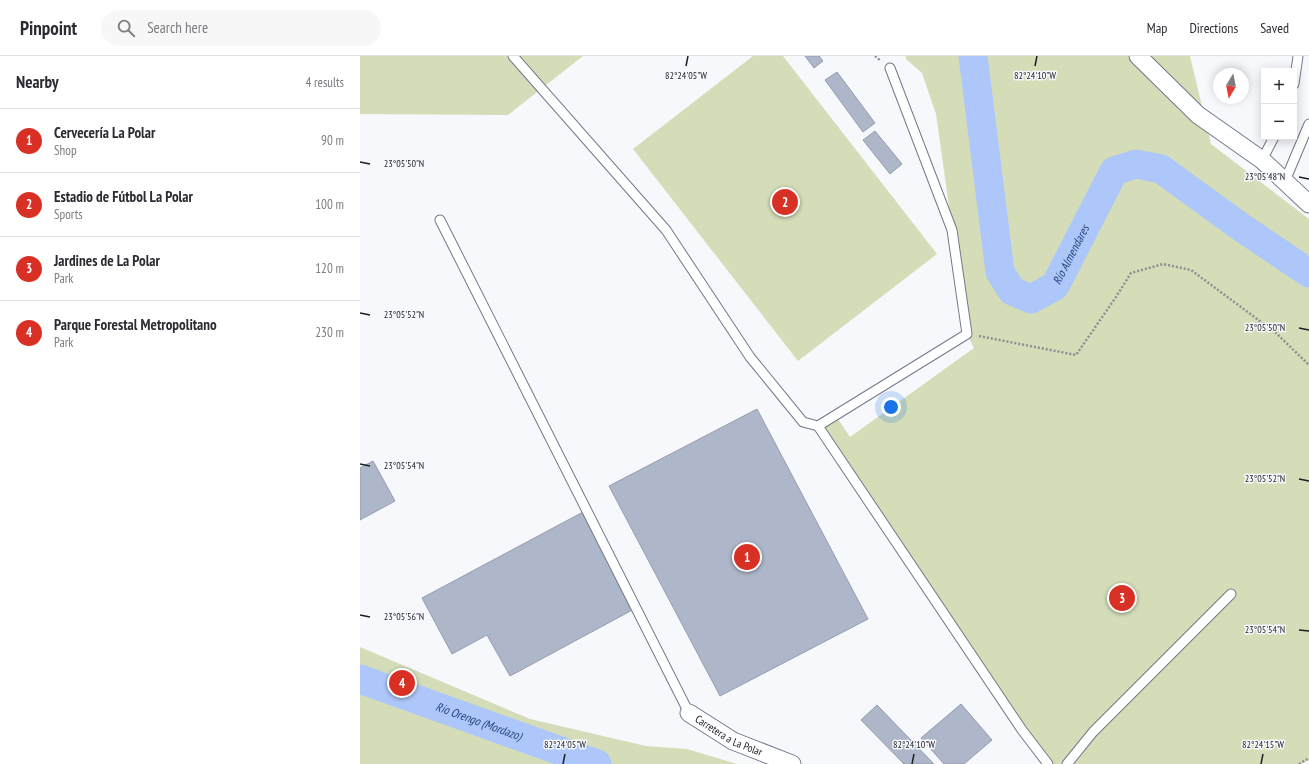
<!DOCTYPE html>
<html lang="en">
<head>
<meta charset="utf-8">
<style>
	:root { --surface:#fff; --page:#f7f7f7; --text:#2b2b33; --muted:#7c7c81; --line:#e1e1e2; --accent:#d93025 }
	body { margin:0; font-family:"PT Sans Narrow",sans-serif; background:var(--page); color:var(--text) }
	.controls { position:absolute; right:12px; top:12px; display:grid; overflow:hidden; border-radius:0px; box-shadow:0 2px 10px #0003 }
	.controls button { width:36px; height:36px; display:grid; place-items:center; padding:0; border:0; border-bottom:1px solid var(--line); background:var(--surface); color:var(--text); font:20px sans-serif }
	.compass { position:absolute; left:853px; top:12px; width:36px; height:36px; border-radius:50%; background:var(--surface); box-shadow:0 2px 10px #0003; rotate:190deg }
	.you { position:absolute; left:531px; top:351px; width:14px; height:14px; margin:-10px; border:3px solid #fff; border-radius:50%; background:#1a73e8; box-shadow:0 0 0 6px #1a73e833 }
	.badge { display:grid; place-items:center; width:26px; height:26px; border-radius:50%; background:var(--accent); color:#fff; font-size:13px; font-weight:700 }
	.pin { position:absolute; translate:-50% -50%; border:2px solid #fff; box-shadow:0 1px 4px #0006 }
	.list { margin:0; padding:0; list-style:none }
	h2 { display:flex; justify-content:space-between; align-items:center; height:52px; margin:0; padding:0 16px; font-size:17px }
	h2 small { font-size:13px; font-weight:400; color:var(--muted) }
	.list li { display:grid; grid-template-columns:26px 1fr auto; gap:12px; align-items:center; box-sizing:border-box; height:64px; padding:0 16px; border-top:1px solid var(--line) }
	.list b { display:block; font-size:15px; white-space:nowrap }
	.list p { margin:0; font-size:13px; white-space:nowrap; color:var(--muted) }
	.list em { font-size:13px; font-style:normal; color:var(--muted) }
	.icon { flex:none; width:22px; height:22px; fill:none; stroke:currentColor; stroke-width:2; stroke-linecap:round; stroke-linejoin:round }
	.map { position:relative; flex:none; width:949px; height:708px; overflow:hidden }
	header { display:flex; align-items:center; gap:24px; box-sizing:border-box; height:56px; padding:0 20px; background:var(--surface); border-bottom:1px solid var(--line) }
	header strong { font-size:19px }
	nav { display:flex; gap:22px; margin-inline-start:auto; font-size:14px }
	.search { width:280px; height:36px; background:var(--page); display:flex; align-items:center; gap:10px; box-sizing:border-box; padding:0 14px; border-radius:22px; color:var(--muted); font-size:15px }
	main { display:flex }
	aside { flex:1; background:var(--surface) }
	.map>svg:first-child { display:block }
	.green { fill:#d4ddb8 }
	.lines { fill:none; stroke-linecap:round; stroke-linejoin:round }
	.river { stroke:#adc7fa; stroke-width:29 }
	.building { fill:#aeb7c9; stroke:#949dae }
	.service-casing { stroke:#71798a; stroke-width:11 }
	.minor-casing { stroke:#71798a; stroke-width:19 }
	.path { stroke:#8c8e94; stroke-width:2.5; stroke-dasharray:2 2; stroke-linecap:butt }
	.service { stroke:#fff; stroke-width:9 }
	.minor { stroke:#fff; stroke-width:17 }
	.ticks { fill:none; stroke:#1b1e25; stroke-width:1.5 }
	.labels { text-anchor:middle; stroke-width:3; stroke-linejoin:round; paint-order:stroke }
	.street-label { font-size:11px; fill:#1b1e25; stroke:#f6f8fc }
	.water-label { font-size:12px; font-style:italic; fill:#27427f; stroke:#f6f8fc }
	.ticks-label { font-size:10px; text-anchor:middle; fill:#1b1e25; stroke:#f6f8fc; stroke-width:3; stroke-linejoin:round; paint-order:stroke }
</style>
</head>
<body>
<header>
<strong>Pinpoint</strong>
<div class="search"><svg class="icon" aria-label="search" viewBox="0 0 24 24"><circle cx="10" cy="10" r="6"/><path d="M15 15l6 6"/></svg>Search here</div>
<nav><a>Map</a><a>Directions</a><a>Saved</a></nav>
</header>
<main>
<aside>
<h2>Nearby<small>4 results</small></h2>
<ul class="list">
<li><span class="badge">1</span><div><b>Cervecería La Polar</b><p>Shop</p></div><em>90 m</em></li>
<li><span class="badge">2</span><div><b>Estadio de Fútbol La Polar</b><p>Sports</p></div><em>100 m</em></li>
<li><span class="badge">3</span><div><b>Jardines de La Polar</b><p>Park</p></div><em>120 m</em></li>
<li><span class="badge">4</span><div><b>Parque Forestal Metropolitano</b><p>Park</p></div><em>230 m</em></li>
</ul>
</aside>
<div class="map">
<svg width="949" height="708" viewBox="0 0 949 708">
	<rect width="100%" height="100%" fill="#f6f8fc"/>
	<g class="green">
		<path d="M0,0H223L148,59L0,58Z"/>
		<path d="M393,0H423L577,198L438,305L273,93Z"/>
		<path d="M546,0H830L851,88L949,163V704L941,708H690L458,370L476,360L490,381L614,292L607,278L576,58L562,17L546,3Z"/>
		<path d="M0,591L170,663L286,690L327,693L377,708H0Z"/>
	</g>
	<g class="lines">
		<g class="river">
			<path id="s1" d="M613,0L640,216L652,235L671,243L695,230L754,115L776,108L801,113L878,169L949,217"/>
			<path id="s2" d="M0,623L237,708"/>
		</g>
	</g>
	<g class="building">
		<path d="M445,0H459L463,5L454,12Z"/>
		<path d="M477,16L515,67L503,76L465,24Z"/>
		<path d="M515,75L542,108L530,118L503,84Z"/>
		<path d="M397,353L508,563L360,640L249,430Z"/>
		<path d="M13,405L35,445L0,464V412Z"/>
		<path d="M223,456L276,552L150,620L127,579L92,598L62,542Z"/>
		<path d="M601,648L632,684L604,708H584L561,682Z"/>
		<path d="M517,649L574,708H544L501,664Z"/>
	</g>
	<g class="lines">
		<defs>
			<g id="service">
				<path d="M153,0L306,174L390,301L443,366L458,370"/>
				<path d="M530,12L592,174L607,278L458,370L662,674L688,708"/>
				<path d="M934,28L938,0"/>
				<path d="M902,104L914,81"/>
				<path d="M925,125L949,68"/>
				<path d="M80,164L329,657"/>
				<path d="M707,708L733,676L871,538"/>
			</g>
			<g id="minor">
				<path d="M778,0L838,59L902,104L949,148"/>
				<path id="s3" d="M329,657L373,685L432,708"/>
			</g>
		</defs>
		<use href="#service" class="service-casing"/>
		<use href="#minor" class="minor-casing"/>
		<g class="path">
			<path d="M515,0L521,5"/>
			<path d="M619,280L716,299L756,241L771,217L803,208L831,214L916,277L949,309"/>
			<path d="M939,708L949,702"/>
		</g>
		<use href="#service" class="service"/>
		<use href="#minor" class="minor"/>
	</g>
	<path class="ticks" d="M326,10L328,0M675,10L677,0M0,106L10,108M939,121L949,123M0,257L10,259M939,272L949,274M0,408L10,410M939,423L949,425M0,559L10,561M939,574L949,575M203,708L205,698M552,708L554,698M901,708L903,698"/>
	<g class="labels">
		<g class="street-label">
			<text dy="4" stroke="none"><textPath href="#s3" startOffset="46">Carretera a La Polar</textPath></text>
		</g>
		<g class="water-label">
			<text dy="4" stroke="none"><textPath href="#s1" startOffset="323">Río Almendares</textPath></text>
			<text dy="4" stroke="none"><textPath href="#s2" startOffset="126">Río Orengo (Mordazo)</textPath></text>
		</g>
	</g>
	<g class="ticks-label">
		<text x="326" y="23">82°24'05"W</text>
		<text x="675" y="23">82°24'10"W</text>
		<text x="44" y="111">23°05'50"N</text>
		<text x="905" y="124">23°05'48"N</text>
		<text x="44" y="262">23°05'52"N</text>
		<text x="905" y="275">23°05'50"N</text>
		<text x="44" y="413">23°05'54"N</text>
		<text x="905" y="426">23°05'52"N</text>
		<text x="44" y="564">23°05'56"N</text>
		<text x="905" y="577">23°05'54"N</text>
		<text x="205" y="692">82°24'05"W</text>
		<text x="554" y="692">82°24'10"W</text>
		<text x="903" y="692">82°24'15"W</text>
	</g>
</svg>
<div class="controls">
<button>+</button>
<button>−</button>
</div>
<svg class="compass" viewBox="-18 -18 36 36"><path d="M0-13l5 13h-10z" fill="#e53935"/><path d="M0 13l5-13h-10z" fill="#7c7c81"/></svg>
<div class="you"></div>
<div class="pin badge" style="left:387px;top:501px">1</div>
<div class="pin badge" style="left:425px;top:146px">2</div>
<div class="pin badge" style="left:762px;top:542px">3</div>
<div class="pin badge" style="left:42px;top:627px">4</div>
</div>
</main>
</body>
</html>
